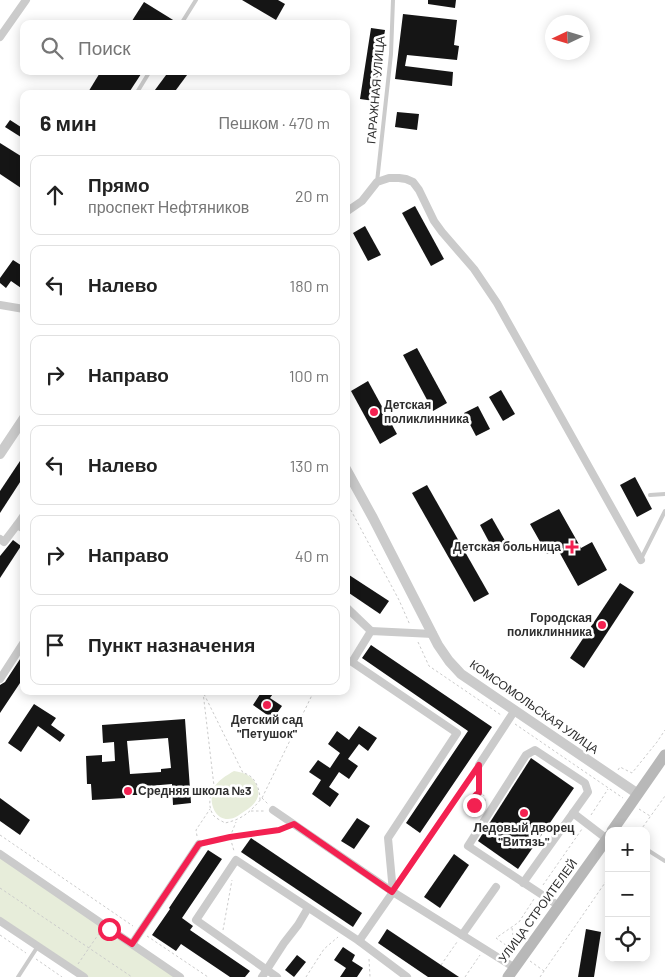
<!DOCTYPE html>
<html lang="ru">
<head>
<meta charset="utf-8">
<style>
	:root { --surface:#fff; --page:#f6f6f6; --text:#222; --muted:#767676; --line:#e0e0e0 }
	body { margin:0; font-family:Barlow,sans-serif; background:var(--page); color:var(--text) }
	.controls { position:absolute; right:15px; bottom:15px; display:grid; overflow:hidden; border-radius:10px; box-shadow:0 2px 12px #0003 }
	.controls button { width:45px; height:45px; display:grid; place-items:center; padding:0; border:0; border-bottom:1px solid var(--line); background:var(--surface); color:var(--text); font:25px sans-serif }
	.compass { position:absolute; left:545px; top:15px; width:45px; height:45px; border-radius:50%; background:var(--surface); box-shadow:0 2px 12px #0003; rotate:266deg }
	.stop { position:absolute; width:15px; height:15px; margin:-11px; border:4px solid #f32151; border-radius:50%; background:#fff }
	.stop.end { background:#f32151; border-color:#fff; box-shadow:0 1px 5px #0008 }
	.list { margin:0; padding:0; list-style:none }
	h2 { display:flex; justify-content:space-between; align-items:center; height:65px; margin:0; padding:0 20px; font-size:21px }
	h2 small { font-size:16px; font-weight:400; color:var(--muted) }
	.list li { display:grid; grid-template-columns:32px 1fr auto; gap:15px; align-items:center; box-sizing:border-box; height:80px; margin:0 10px 10px; padding:0 10px; border:1px solid var(--line); border-radius:10px }
	.list b { display:block; font-size:19px; white-space:nowrap }
	.list p { margin:0; font-size:16px; white-space:nowrap; color:var(--muted) }
	.list em { font-size:16px; font-style:normal; color:var(--muted) }
	.icon { flex:none; width:28px; height:28px; fill:none; stroke:currentColor; stroke-width:2; stroke-linecap:round; stroke-linejoin:round }
	.map { position:relative; flex:none; width:665px; height:977px; overflow:hidden }
	.search { position:absolute; background:var(--surface); box-shadow:0 2px 12px #0003; left:20px; top:20px; width:330px; height:55px; display:flex; align-items:center; gap:12px; box-sizing:border-box; padding:0 18px; border-radius:10px; color:var(--muted); font-size:19px }
	.panel { position:absolute; background:var(--surface); box-shadow:0 2px 12px #0003; left:20px; top:90px; width:330px; height:605px; border-radius:10px }
	.map>svg:first-child { display:block }
	.green { fill:#e7edda }
	.building { fill:#151515; fill-rule:evenodd }
	.lines { fill:none; stroke-linecap:round; stroke-linejoin:round }
	.path { stroke:#cbcbcb; stroke-width:1; stroke-dasharray:2.5 2.5; stroke-linecap:butt }
	.service { stroke:#cbcbcb; stroke-width:4 }
	.minor { stroke:#cbcbcb; stroke-width:8 }
	.tertiary { stroke:#cbcbcb; stroke-width:10 }
	.secondary { stroke:#b8b8b8; stroke-width:11 }
	.route { stroke:#f32151; stroke-width:6 }
	.poi-dot { fill:#f32151; stroke:#fff; stroke-width:2 }
	.labels { text-anchor:middle; stroke-width:5; stroke-linejoin:round; paint-order:stroke }
	.street-label { font-size:12px; fill:#2e2e2e; stroke:#fff }
	.poi-label { font-size:12px; font-weight:bold; fill:#2e2e2e; stroke:#fff; text-anchor:start }
</style>
</head>
<body>
<div class="map">
<svg width="665" height="977" viewBox="0 0 665 977">
	<rect width="100%" height="100%" fill="#fff"/>
	<g class="green">
		<path d="M234,771C239,772 245,773 249,776C255,780 260,789 258,796C256,804 248,809 242,813C238,816 233,819 228,819C213,819 209,800 213,789C217,781 227,775 234,771Z"/>
		<path d="M0,857L179,977H87L0,918Z"/>
	</g>
	<g class="building">
		<path d="M242,0H278L285,4L276,20Z"/>
		<path d="M428,0H456L455,8L428,4Z"/>
		<path d="M144,2L178,23L177,24H130Z"/>
		<path d="M403,14L457,20L454,45L459,46L457,60L407,55L405,66L453,72L452,86L395,79Z"/>
		<path d="M371,28L385,30L374,101L360,99Z"/>
		<path d="M101,71H143L128,94H87Z"/>
		<path d="M169,71H190L173,94H152Z"/>
		<path d="M397,112L419,114L417,130L395,127Z"/>
		<path d="M10,120L24,129V139L5,127Z"/>
		<path d="M0,143L24,158V190L0,174Z"/>
		<path d="M415,206L444,259L431,266L402,213Z"/>
		<path d="M365,226L381,255L368,261L353,233Z"/>
		<path d="M13,260L24,267V290L11,281L6,288L0,283V278Z"/>
		<path d="M417,348L447,403L433,411L403,355Z"/>
		<path d="M368,381L397,434L380,444L351,391Z"/>
		<path d="M501,390L515,414L503,421L489,397Z"/>
		<path d="M478,406L490,429L476,436L464,413Z"/>
		<path d="M24,455V476L0,513V491Z"/>
		<path d="M635,477L652,509L637,517L620,485Z"/>
		<path d="M427,485L489,594L474,602L412,493Z"/>
		<path d="M559,509L581,548L592,542L607,570L578,586L557,548L547,554L530,524Z"/>
		<path d="M492,518L508,546L495,553L480,525Z"/>
		<path d="M13,540L21,546L0,578V556Z"/>
		<path d="M346,573L389,601L380,614L346,591Z"/>
		<path d="M620,583L634,592L584,668L570,658Z"/>
		<path d="M371,645L492,727L420,833L406,823L468,731L362,658Z"/>
		<path d="M24,653V677L0,713V685L5,682Z"/>
		<path d="M262,691H275L270,698L282,706L273,719L253,705Z"/>
		<path d="M34,704L56,718L51,725L65,735L60,742L38,726L21,752L8,743Z"/>
		<path d="M185,719L191,803L173,805L172,784L137,787L138,795H125V798L92,800L91,784H87L86,756L102,755V762L115,761L114,742L103,743L102,725ZM168,738L171,768L161,769V772L130,774L127,741Z"/>
		<path d="M359,726L377,738L368,751L359,744L348,759L358,766L349,779L339,772L329,787L339,794L330,807L312,794L321,780L309,772L318,760L330,768L340,753L328,744L337,731L349,740Z"/>
		<path d="M531,758L574,788L518,869L478,841Z"/>
		<path d="M0,798L30,820L20,835L0,821Z"/>
		<path d="M357,818L370,826L354,849L341,841Z"/>
		<path d="M251,838L362,913L353,927L241,852Z"/>
		<path d="M208,850L222,859L182,918L193,926L190,930L250,971L245,977H230L181,944L176,951L152,935L170,909L169,908Z"/>
		<path d="M454,854L469,865L440,908L424,897Z"/>
		<path d="M387,929L459,977H428L378,943Z"/>
		<path d="M586,929L601,932L594,977H578Z"/>
		<path d="M343,947L355,955L352,961L363,968L357,977H340L346,968L334,960Z"/>
		<path d="M297,955L306,962L294,977L285,970Z"/>
	</g>
	<g class="lines">
		<g class="path">
			<path d="M346,501L399,600L410,625"/>
			<path d="M418,642L429,666L501,715"/>
			<path d="M203,692L214,786C210,795 207,807 214,816C217,819 222,821 225,823C243,819 250,812 262,798L314,691"/>
			<path d="M204,694L243,773C255,775 260,789 260,800"/>
			<path d="M515,724L623,798"/>
			<path d="M618,770L620,767L632,773L657,742L665,730"/>
			<path d="M479,773V793"/>
			<path d="M262,798L268,804"/>
			<path d="M479,809L483,806"/>
			<path d="M639,809L650,816"/>
			<path d="M251,811H265"/>
			<path d="M479,814V809L474,805L473,801L476,794C483,791 486,797 485,803"/>
			<path d="M591,815L608,789"/>
			<path d="M640,831L665,796"/>
			<path d="M0,835L133,926"/>
			<path d="M197,836L196,830L210,809"/>
			<path d="M230,837L236,822"/>
			<path d="M231,837L279,830L286,827"/>
			<path d="M207,843L230,837L234,851"/>
			<path d="M401,880L474,772"/>
			<path d="M543,885L582,829"/>
			<path d="M0,888L132,977"/>
			<path d="M512,928L515,949"/>
			<path d="M223,930L232,880"/>
			<path d="M0,935L26,953"/>
			<path d="M147,936L208,977"/>
			<path d="M514,951L496,938L519,922L534,899"/>
			<path d="M36,959L62,977"/>
			<path d="M369,959L370,977"/>
			<path d="M530,961L544,971"/>
			<path d="M78,964L100,932"/>
			<path d="M441,965L457,942"/>
			<path d="M306,977L324,949L338,937"/>
			<path d="M465,977L480,955"/>
			<path d="M540,977L609,877"/>
		</g>
		<g class="service">
			<path d="M181,24L196,0"/>
			<path d="M136,94L150,71"/>
			<path d="M377,182L391,54L393,0"/>
			<path d="M650,495L665,494"/>
			<path d="M641,559L665,511"/>
			<path d="M646,849L665,861"/>
			<path d="M18,977L38,946"/>
		</g>
		<g class="minor">
			<path d="M0,37L26,0"/>
			<path d="M346,212L362,201L377,182L389,178H399L406,179L413,182L419,190L434,221L442,232L474,269L497,303L641,560"/>
			<path d="M0,305L24,309"/>
			<path d="M17,525L24,515"/>
			<path d="M0,539L4,542L17,525L24,529"/>
			<path d="M346,607L371,631"/>
			<path d="M0,679L24,642"/>
			<path d="M479,765L515,710"/>
			<path d="M273,810L393,892"/>
			<path d="M573,813L607,839"/>
			<path d="M0,854L180,977"/>
			<path d="M523,883L588,792L585,783L535,750L526,755L468,846L559,906"/>
			<path d="M393,892L388,838L457,733L352,662L371,631L433,634"/>
			<path d="M0,921L84,977"/>
			<path d="M462,935L496,887"/>
			<path d="M359,941L393,892L515,968"/>
			<path d="M132,944L199,844"/>
			<path d="M262,977L284,943L298,925L308,908"/>
			<path d="M277,977L196,920L236,860L359,941L407,977"/>
		</g>
		<g class="tertiary">
			<path d="M0,454L24,418"/>
			<path d="M346,469L373,518L438,645L449,661L461,674L638,794"/>
		</g>
		<g class="secondary">
			<path d="M612,831L665,755"/>
			<path d="M508,977L609,836"/>
		</g>
	</g>
	<g class="lines">
		<path class="route" d="M109,929L132,944L199,844L230,837L279,830L294,824L392,892L479,765V793C473,795 473,800 474,805"/>
	</g>
	<g class="poi-dot">
		<circle cx="374" cy="412" r="5"/>
		<path d="M569.5 539.5h5v5h5v5h-5v5h-5v-5h-5v-5h5z"/>
		<circle cx="602" cy="625" r="5"/>
		<circle cx="267" cy="705" r="5"/>
		<circle cx="128" cy="791" r="5"/>
		<circle cx="524" cy="813" r="5"/>
	</g>
	<g class="labels">
		<g class="street-label">
			<text transform="translate(376 90) rotate(-85)" y="4">ГАРАЖНАЯ УЛИЦА</text>
			<text transform="translate(534 707) rotate(35)" y="4">КОМСОМОЛЬСКАЯ УЛИЦА</text>
			<text transform="translate(538 911) rotate(-54)" y="4">УЛИЦА СТРОИТЕЛЕЙ</text>
		</g>
		<g class="poi-label">
			<text x="384" y="409">Детская<tspan x="384" dy="14">поликлинника</tspan></text>
			<text x="561" y="551" text-anchor="end">Детская больница</text>
			<text x="592" y="622" text-anchor="end">Городская<tspan x="592" dy="14">поликлинника</tspan></text>
			<text x="267" y="724" text-anchor="middle">Детский сад<tspan x="267" dy="14">"Петушок"</tspan></text>
			<text x="138" y="795">Средняя школа №3</text>
			<text x="524" y="832" text-anchor="middle">Ледовый дворец<tspan x="524" dy="14">"Витязь"</tspan></text>
		</g>
	</g>
</svg>
<div class="controls">
<button>+</button>
<button>−</button>
<button><svg class="icon" aria-label="locate" viewBox="0 0 24 24"><circle cx="12" cy="12" r="6"/><path d="M12 2v4M12 18v4M2 12h4M18 12h4"/></svg></button>
</div>
<svg class="compass" viewBox="-18 -18 36 36"><path d="M0-13l5 13h-10z" fill="#e53935"/><path d="M0 13l5-13h-10z" fill="#767676"/></svg>
<div class="stop" style="left:109px;top:929px"></div>
<div class="stop end" style="left:474px;top:805px"></div>
<div class="search"><svg class="icon" aria-label="search" viewBox="0 0 24 24"><circle cx="10" cy="10" r="6"/><path d="M15 15l6 6"/></svg>Поиск</div>
<section class="panel">
<h2>6 мин<small>Пешком · 470 m</small></h2>
<ul class="list">
<li><svg class="icon" aria-label="ahead" viewBox="0 0 24 24"><path d="M12 20V5M6 11l6-6 6 6"/></svg><div><b>Прямо</b><p>проспект Нефтяников</p></div><em>20 m</em></li>
<li><svg class="icon" aria-label="left" viewBox="0 0 24 24"><path d="M17 20v-9H6M10 6l-5 5 5 5"/></svg><div><b>Налево</b></div><em>180 m</em></li>
<li><svg class="icon" aria-label="right" viewBox="0 0 24 24"><path d="M7 20v-9h11M14 6l5 5-5 5"/></svg><div><b>Направо</b></div><em>100 m</em></li>
<li><svg class="icon" aria-label="left" viewBox="0 0 24 24"><path d="M17 20v-9H6M10 6l-5 5 5 5"/></svg><div><b>Налево</b></div><em>130 m</em></li>
<li><svg class="icon" aria-label="right" viewBox="0 0 24 24"><path d="M7 20v-9h11M14 6l5 5-5 5"/></svg><div><b>Направо</b></div><em>40 m</em></li>
<li><svg class="icon" aria-label="arrive" viewBox="0 0 24 24"><path d="M6 21V4h12l-3 4 3 4H6"/></svg><div><b>Пункт назначения</b></div></li>
</ul>
</section>
</div>
</body>
</html>
